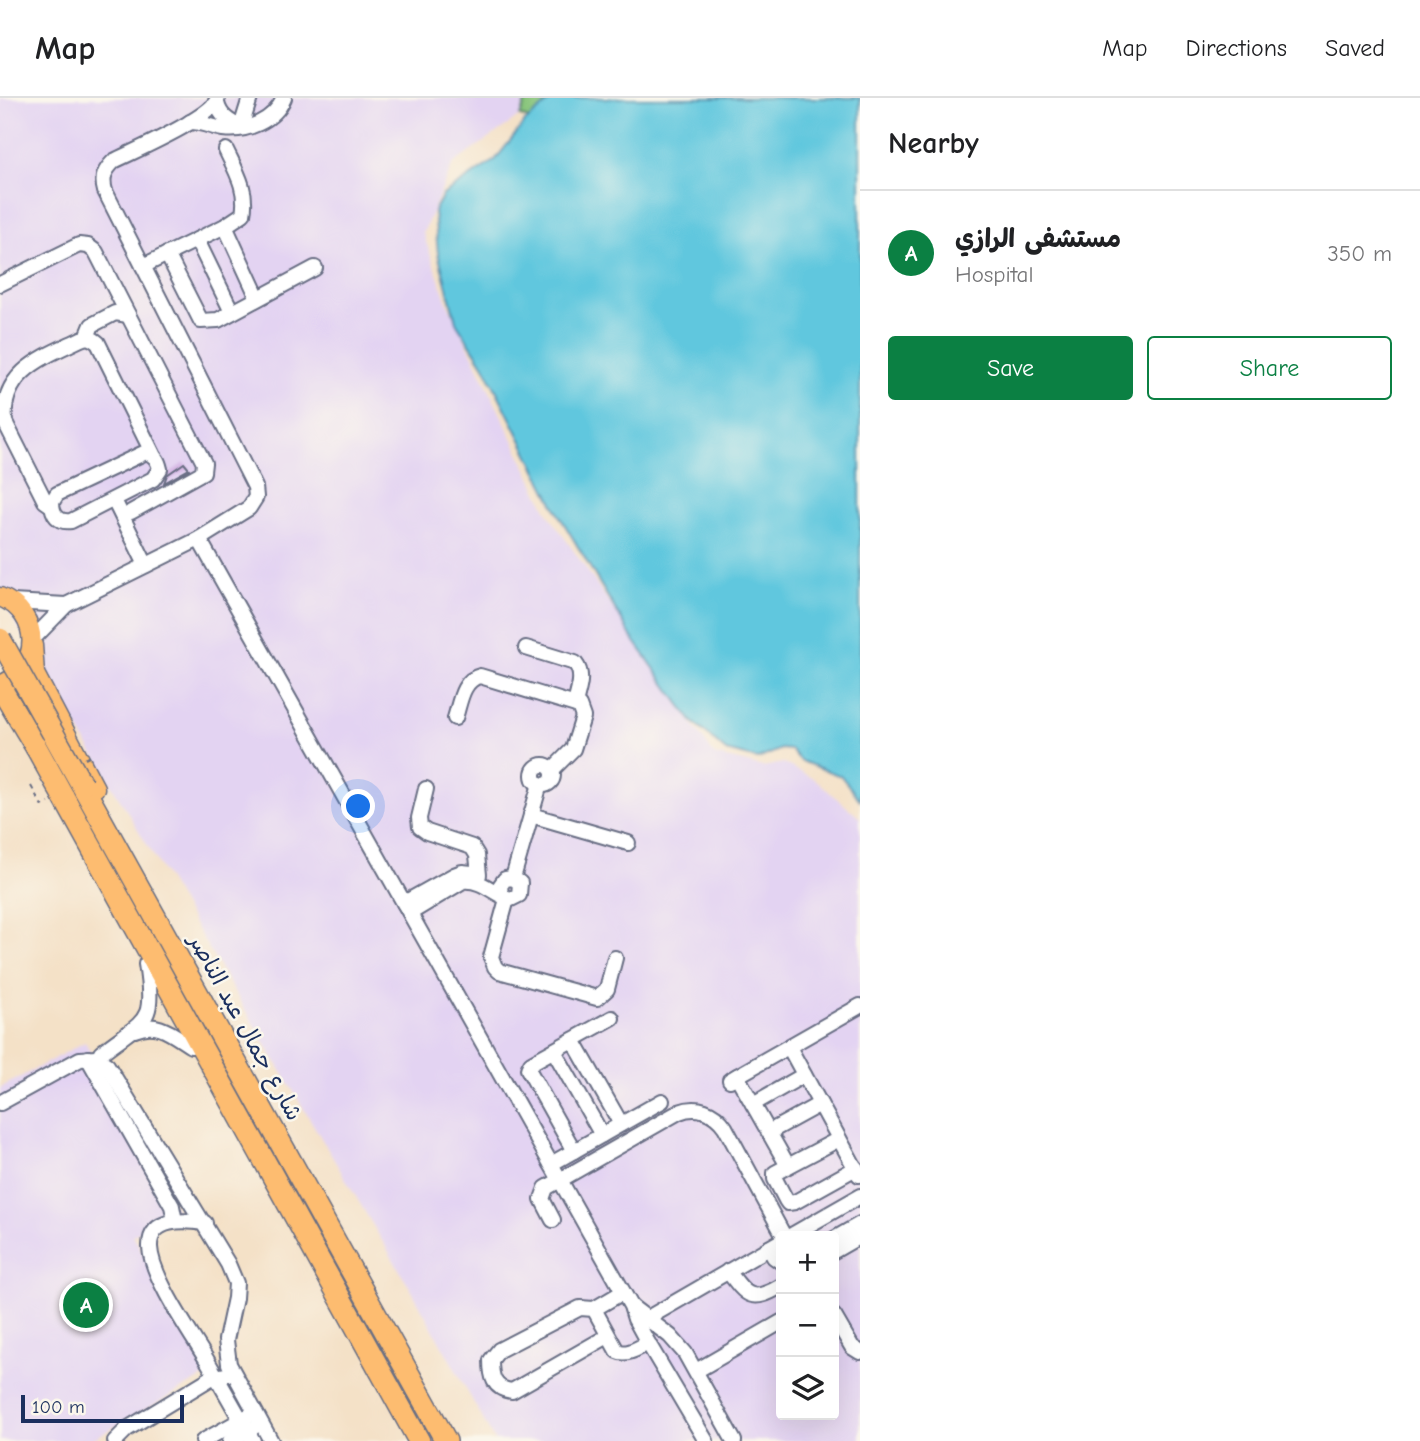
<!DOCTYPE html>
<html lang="en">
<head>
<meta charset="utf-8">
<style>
	:root { --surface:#fff; --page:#f2f2f2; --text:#202124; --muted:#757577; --line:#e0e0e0; --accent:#0b8043 }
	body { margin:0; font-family:"Comic Neue","Playpen Sans Arabic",sans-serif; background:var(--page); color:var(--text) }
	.controls { position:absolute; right:21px; bottom:21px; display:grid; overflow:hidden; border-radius:7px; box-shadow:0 7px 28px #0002 }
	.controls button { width:63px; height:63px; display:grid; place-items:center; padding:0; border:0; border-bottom:2px solid var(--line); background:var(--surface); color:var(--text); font:35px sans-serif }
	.scale { position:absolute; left:21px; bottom:18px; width:163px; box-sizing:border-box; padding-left:7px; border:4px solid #1b2f5e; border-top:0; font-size:19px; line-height:24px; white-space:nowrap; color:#1b2f5e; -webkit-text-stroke:5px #fbf7ec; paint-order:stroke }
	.you { position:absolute; left:359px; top:709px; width:24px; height:24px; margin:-18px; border:5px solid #fff; border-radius:50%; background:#1a73e8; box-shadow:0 0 0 10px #1a73e833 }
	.badge { display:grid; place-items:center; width:46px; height:46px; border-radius:50%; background:var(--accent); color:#fff; font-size:23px; font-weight:700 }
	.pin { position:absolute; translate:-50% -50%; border:4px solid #fff; box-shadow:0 2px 7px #0006 }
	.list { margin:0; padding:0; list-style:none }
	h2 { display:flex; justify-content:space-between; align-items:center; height:91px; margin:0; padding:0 28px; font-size:30px }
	h2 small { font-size:23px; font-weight:400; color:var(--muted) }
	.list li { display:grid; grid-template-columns:46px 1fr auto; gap:21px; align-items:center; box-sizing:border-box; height:126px; padding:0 28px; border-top:2px solid var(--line) }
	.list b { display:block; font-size:26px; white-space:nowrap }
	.list p { margin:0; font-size:23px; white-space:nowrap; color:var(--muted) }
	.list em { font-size:23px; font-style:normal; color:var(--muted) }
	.actions { display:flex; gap:14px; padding:21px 28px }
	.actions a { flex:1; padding:16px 0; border:2px solid var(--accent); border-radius:7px; text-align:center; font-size:24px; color:var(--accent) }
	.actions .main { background:var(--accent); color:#fff }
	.icon { flex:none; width:38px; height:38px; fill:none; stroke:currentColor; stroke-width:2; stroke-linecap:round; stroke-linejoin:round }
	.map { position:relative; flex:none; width:860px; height:1343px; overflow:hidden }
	header { display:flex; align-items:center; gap:42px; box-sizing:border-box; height:98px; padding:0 35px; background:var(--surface); border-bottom:2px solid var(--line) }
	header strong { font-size:33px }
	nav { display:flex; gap:38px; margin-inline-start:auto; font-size:24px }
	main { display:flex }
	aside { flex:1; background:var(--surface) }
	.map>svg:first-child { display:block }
	.built { fill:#e3d3f2; fill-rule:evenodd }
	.green { fill:#88c57b; stroke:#527a6c; stroke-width:2 }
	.water { fill:#61c7de; stroke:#3e7b9e; stroke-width:2 }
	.building { fill:#d5b5e4 }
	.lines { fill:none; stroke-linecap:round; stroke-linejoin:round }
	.minor-casing { stroke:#676d83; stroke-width:18 }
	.major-casing { stroke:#676d83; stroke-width:21 }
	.highway-casing { stroke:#676d83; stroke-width:24 }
	.path { stroke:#676d83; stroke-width:2; stroke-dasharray:5 5; stroke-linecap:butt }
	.minor { stroke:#fff; stroke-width:14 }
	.major { stroke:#fdbc70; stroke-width:18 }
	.highway { stroke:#fdbc70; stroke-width:21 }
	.highway-bridge-casing { stroke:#676d83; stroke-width:24; stroke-linecap:butt }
	.path-bridge { stroke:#676d83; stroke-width:2; stroke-dasharray:5 5; stroke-linecap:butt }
	.highway-bridge { stroke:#fdbc70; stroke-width:21 }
	.labels { text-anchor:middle; stroke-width:5; stroke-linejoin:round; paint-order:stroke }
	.street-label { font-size:23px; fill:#1b2f5e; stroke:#fbf7ec }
</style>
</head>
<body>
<header>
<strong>Map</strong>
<nav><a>Map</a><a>Directions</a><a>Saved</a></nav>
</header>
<main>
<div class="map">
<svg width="860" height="1343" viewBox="0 0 860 1343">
	<rect width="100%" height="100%" fill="#fbf7ec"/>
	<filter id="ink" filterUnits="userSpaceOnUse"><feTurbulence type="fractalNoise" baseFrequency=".0143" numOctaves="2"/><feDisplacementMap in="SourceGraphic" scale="14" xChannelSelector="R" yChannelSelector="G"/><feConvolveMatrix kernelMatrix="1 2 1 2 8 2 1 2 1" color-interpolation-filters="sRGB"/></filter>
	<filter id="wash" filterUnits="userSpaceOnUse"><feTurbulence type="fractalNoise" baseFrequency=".00686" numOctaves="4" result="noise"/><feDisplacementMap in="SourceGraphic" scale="28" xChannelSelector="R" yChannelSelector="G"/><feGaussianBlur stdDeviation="1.57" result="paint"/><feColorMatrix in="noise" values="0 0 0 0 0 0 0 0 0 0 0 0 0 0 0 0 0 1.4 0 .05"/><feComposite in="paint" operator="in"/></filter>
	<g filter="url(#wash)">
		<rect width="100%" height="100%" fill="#f4e1c7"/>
		<g class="built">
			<path d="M0,0H527L520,18L453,66L423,135L446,202L549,417L714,657L763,669L783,665L814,681L860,720V1343H495L412,1193L0,499ZM781,1138H834V1317H781Z"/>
			<path d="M85,944L177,1113L133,1137L209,1276L89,1343H0V990Z"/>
		</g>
		<path class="green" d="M527,0H554L529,21L520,18Z"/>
		<path class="water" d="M554,0H860V702L841,678L801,663L791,652L781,651L758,661L726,653L691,622L631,538L559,417L484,268L456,224L438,155L434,113L443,97L495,62L525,24Z"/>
		<g id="blocks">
			<path class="building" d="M184,365L189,371L164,385L167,377Z"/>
		</g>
	</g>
	<g filter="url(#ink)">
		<use href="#blocks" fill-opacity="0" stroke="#676d83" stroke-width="2"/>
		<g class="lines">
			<defs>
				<g id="minor">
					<path d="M217,5C220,18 229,24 241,29"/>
					<path d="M190,24C202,24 211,29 223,31C247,34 274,23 284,0"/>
					<path d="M241,29L250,0"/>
					<path d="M225,128L258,200"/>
					<path d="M197,142L232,214"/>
					<path d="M167,156L201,223L218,222L315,170"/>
					<path d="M143,168L225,128L243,116C248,92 236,73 226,52"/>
					<path d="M0,186L79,147L88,148L96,154L204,365L203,374L131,414"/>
					<path d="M87,239L92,227L115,215L128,217"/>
					<path d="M146,354C155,357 158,362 160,371L153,381L71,423C58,425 52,416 52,404L57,396Z"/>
					<path d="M114,402L146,467"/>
					<path d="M52,408L45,403L5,324C0,273 46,258 81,241C88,238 92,240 98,245L153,356"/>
					<path d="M199,441L631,1208L635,1221L648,1245L706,1343"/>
					<path d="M12,504L66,507"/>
					<path d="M33,541L66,507L199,441L249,410L256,399L255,389L105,93C101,79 105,72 114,63C136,52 211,20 218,0"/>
					<path d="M526,550L575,565C585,577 578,592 575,606"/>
					<path d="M455,620C460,605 462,582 480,578L579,608L583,619L573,651L552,672"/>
					<circle cx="543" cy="677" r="10"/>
					<path d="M426,691L419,720L420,729L427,734L472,749L477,757L479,777"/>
					<path d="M531,717L628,745"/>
					<path d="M513,780L540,686"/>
					<path d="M507,801L491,859L495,869L499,873L597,900L607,891L615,860"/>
					<path d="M404,805L454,777L462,774L472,775"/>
					<path d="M410,815L463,783C484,781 495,798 511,801L519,797L520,785L513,780L505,781L500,788L501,796"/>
					<path d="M135,932C157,922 172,936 191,948"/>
					<path d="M573,942L621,1026"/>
					<path d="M789,949L859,1077"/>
					<path d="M554,953L602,1037"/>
					<path d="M88,960L172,1108L175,1123"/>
					<path d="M98,961L101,955C145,920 156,928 146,866"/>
					<path d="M737,978L788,1068"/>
					<path d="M730,982L860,908"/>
					<path d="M0,1005L80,961L96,960L107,967L228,1166L236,1185L235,1200L226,1242L229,1266L271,1343"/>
					<path d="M753,1006L804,977"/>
					<path d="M769,1034L820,1006"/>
					<path d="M839,1041L775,1075V1081L786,1102L788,1105L795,1104L856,1070"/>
					<path d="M574,1053L528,971L531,965L612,920"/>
					<path d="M551,1066L662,1003"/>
					<path d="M553,1122L542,1101L546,1090L679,1014C697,1007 714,1013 725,1029L784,1138"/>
					<path d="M205,1125C185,1122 149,1119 150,1149C151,1179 192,1237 208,1264C223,1290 238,1317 253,1343"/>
					<path d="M790,1138L860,1098"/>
					<path d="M834,1141L860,1126"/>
					<path d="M769,1150L774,1159L781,1164"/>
					<path d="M834,1153L860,1138"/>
					<path d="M728,1173C747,1199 752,1205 781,1188"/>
					<path d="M632,1209L670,1238L685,1255L734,1343"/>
					<path d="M594,1211L623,1194"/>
					<path d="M834,1218L852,1249L860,1254"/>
					<path d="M646,1221L781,1143"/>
					<path d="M608,1238L512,1293C493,1291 491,1278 491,1262L499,1252L580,1210L594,1211L617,1253C627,1258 638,1250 648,1245"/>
					<path d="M696,1273L781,1224"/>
					<path d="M115,1343L127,1331L211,1280L225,1277"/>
					<path d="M203,1343L248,1318"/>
					<path d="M230,1343L253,1330"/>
				</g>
				<g id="major">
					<path d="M0,499C42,515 42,571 0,587"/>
					<path d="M33,547L35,576L95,690"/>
				</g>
				<g id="highway">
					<path d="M0,589L36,649"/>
					<path d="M82,687L446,1343"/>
					<path d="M63,698L419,1343"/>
				</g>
			</defs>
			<use href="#minor" class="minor-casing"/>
			<use href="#major" class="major-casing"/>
			<use href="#highway" class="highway-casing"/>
			<path class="path" d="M31,688L42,708L49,705"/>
			<use href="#minor" class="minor"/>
			<use href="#major" class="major"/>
			<use href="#highway" class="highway"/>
			<defs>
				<g id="highway-bridge">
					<path d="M0,541L82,687"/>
					<path d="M36,649L63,698"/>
				</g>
			</defs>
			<use href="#highway-bridge" class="highway-bridge-casing"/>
			<path class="path-bridge" d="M85,661L93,657"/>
			<use href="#highway-bridge" class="highway-bridge"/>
		</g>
	</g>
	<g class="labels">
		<g class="street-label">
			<text transform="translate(246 929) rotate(61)" y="8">شارع جمال عبد الناصر</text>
		</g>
	</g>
</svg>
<div class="controls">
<button>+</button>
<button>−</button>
<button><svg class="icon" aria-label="layers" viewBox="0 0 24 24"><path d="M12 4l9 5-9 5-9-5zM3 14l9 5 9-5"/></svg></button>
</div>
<div class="scale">100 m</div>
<div class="you"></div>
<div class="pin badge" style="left:86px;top:1207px">A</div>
</div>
<aside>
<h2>Nearby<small></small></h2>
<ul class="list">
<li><span class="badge">A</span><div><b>مستشفى الرازي</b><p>Hospital</p></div><em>350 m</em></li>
</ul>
<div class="actions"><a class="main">Save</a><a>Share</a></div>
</aside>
</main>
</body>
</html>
